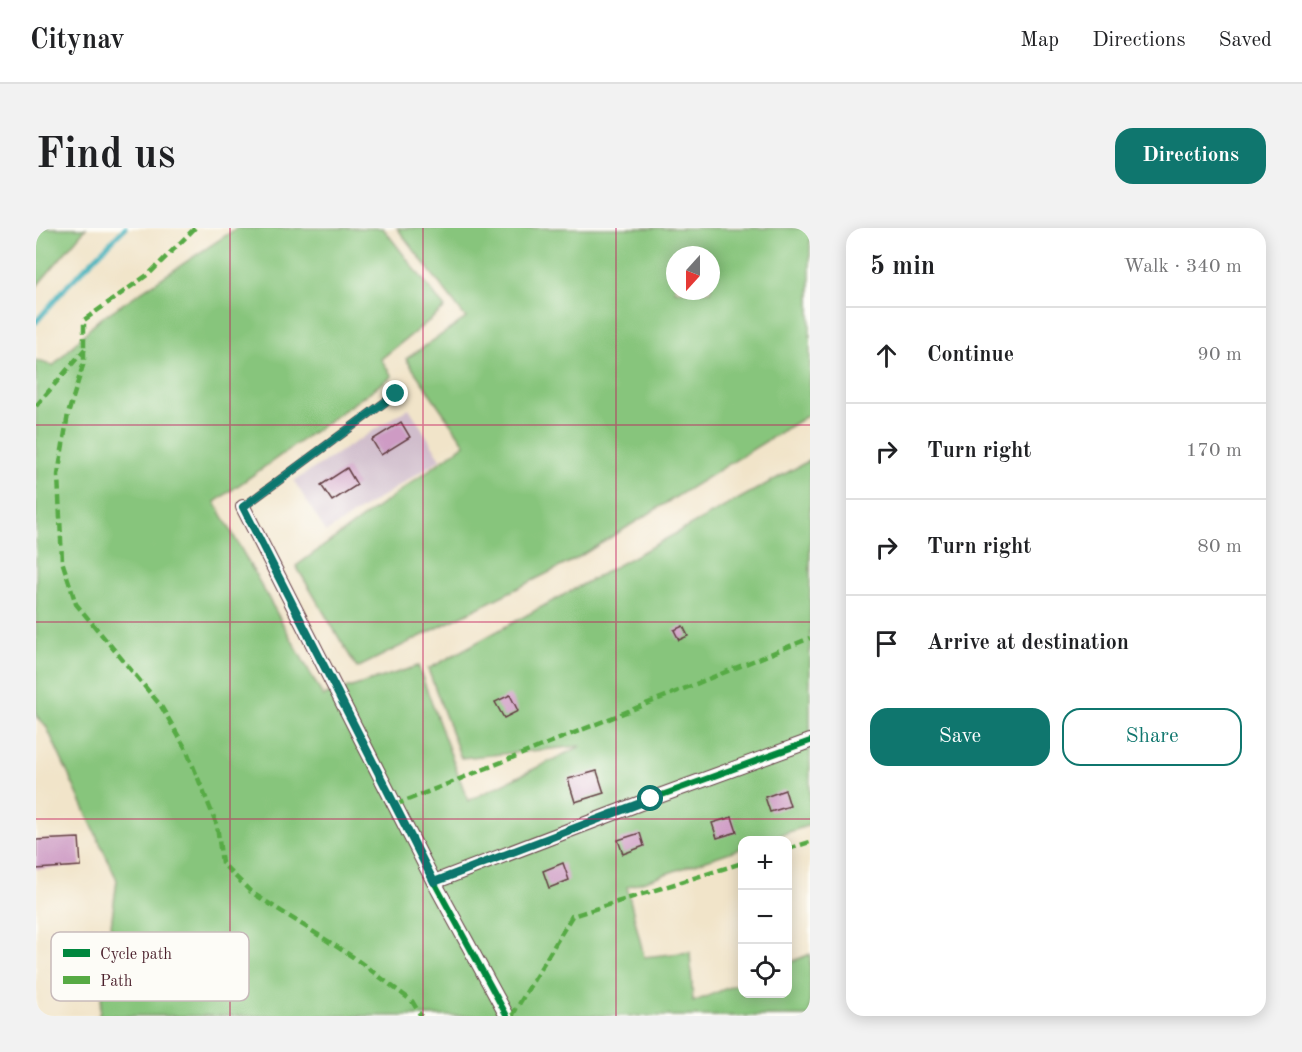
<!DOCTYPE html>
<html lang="en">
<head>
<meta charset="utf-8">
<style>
	:root { --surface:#fff; --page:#f2f2f2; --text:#202124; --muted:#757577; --line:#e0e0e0; --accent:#0f766e }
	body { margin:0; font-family:"Old Standard TT",serif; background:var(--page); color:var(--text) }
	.controls { position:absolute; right:18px; bottom:18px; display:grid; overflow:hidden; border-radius:12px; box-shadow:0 3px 15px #0003 }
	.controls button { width:54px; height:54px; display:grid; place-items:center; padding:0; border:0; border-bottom:2px solid var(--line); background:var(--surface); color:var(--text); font:30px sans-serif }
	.compass { position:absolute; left:630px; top:18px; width:54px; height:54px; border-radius:50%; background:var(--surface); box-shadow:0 3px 15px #0003; rotate:201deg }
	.stop { position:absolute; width:18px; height:18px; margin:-14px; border:4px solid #0f766e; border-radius:50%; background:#fff }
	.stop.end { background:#0f766e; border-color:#fff; box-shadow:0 2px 6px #0008 }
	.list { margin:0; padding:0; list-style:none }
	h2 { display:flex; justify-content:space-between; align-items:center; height:78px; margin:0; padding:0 24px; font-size:26px }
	h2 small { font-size:20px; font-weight:400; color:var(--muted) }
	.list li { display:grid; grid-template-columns:39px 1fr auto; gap:18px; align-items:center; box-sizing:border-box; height:96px; padding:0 24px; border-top:2px solid var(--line) }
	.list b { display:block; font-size:22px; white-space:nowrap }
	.list em { font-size:20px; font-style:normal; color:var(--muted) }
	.actions { display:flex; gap:12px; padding:18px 24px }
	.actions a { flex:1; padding:14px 0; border:2px solid var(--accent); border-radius:18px; text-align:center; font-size:21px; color:var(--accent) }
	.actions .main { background:var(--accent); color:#fff }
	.icon { flex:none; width:33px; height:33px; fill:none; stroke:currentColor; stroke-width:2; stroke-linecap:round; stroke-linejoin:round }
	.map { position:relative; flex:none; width:774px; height:788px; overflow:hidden; border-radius:18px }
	header { display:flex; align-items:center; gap:36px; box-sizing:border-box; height:84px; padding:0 30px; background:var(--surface); border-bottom:2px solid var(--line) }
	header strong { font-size:28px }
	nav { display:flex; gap:33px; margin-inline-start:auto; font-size:21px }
	.intro { display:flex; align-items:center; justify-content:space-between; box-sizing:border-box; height:144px; padding:0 36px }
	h1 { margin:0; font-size:42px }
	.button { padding:15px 27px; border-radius:18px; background:var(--accent); color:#fff; font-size:21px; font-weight:700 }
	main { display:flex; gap:36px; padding:0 36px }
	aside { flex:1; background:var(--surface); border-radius:18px; box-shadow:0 3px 15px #0003 }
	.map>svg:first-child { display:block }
	.industrial { fill:#d0bdcc }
	.green { fill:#87c57c; stroke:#687254; stroke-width:1.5; fill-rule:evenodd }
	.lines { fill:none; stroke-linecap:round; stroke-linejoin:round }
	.stream { stroke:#40b0ba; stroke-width:5 }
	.building { fill:#ce9bc4 }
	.lane-casing { stroke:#633d43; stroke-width:9 }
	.street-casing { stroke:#633d43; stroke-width:16 }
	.lane { stroke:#fff; stroke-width:7 }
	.street { stroke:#fff; stroke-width:14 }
	.quiet { stroke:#57aa44; stroke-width:4.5; stroke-dasharray:9 4.5; stroke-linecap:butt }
	.cycleway-casing { stroke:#fdfcf7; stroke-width:10 }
	.cycleway { stroke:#00873e; stroke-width:6 }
	.route { stroke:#0f766e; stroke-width:8 }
	.grid { fill:none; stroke:#c2185b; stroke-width:1.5; stroke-opacity:0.55 }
	.key { fill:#fdfcf7; stroke:#c7baba; stroke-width:1.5 }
	.key-label { font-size:16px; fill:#4a1f2b }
</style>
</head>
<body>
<header>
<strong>Citynav</strong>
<nav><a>Map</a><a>Directions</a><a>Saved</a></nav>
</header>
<div class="intro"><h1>Find us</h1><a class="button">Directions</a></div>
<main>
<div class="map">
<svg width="774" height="788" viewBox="0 0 774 788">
	<rect width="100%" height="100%" fill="#fdfcf7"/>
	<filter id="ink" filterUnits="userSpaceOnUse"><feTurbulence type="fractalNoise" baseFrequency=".0167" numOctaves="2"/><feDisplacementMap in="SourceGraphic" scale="12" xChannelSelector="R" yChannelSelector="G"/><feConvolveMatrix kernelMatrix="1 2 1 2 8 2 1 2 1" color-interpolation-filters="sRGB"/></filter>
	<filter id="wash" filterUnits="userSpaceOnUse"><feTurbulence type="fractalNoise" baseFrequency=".008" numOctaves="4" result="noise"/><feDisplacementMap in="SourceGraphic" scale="24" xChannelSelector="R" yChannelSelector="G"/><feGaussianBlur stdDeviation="1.35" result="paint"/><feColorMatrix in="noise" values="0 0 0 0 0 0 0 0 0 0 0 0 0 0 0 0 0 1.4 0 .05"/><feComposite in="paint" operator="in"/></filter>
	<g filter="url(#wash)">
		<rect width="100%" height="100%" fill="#f1e4c9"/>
		<path class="industrial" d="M373,180L405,231L290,304L258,253Z"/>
		<g class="green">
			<path d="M0,0H50L0,59Z"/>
			<path d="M201,0H347L409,80L345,131L356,148L179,274L287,468L382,438L432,573L545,518L425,530L392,441L774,232V597L729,612H706V620L591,659L608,729L654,724L657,774L706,754V766H752V735L774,726V788H63L81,652L11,500L0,487V132L17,138L61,93Z"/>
			<path d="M361,0H774V186L538,332L321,440L260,338L429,216L370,131L430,90ZM639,27H675V63H639Z"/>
		</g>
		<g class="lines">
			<path class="stream" d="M0,94L30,59L89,0"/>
		</g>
		<g id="blocks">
			<g class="building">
				<path d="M365,194L374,209L345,227L336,212Z"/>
				<path d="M311,240L321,257L296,273L285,257Z"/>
				<path d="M647,398L652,408L643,412L638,402Z"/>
				<path d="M474,467L482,483L468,490L459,474Z"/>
				<path d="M561,543L568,565L539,574L532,551Z"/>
				<path d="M749,562L754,578L734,584L729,569Z"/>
				<path d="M696,589L701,604L681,610L676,595Z"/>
				<path d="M604,605L608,618L587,626L582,612Z"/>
				<path d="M43,610L45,638L0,641V612Z"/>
				<path d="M527,635L533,652L513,660L507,643Z"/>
			</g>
		</g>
	</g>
	<g filter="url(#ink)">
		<use href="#blocks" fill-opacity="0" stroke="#633d43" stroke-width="1.5"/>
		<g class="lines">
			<defs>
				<path id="lane" d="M207,279L360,166"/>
				<g id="street">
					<path d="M207,279L398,654L471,788"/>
					<path d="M398,654L615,571L774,513"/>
				</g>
			</defs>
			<use href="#lane" class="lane-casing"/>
			<use href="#street" class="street-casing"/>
			<use href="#lane" class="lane"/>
			<use href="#street" class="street"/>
			<g class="quiet">
				<path d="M159,0L114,45L48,92V134L32,186L22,247L26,333L40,376L125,478L150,521L181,597L186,635L215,664L317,729L376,773L385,788"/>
				<path d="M0,178L49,121"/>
				<path d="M359,577L774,410"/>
				<path d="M752,621L774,614"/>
				<path d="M476,788L536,688L706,635"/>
			</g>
			<defs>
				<g id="cycleway">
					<path d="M207,279L398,654L471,788"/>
					<path d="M398,654L615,571L774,513"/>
				</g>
			</defs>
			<use href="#cycleway" class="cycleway-casing"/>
			<use href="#cycleway" class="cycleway"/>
		</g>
	</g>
	<g class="lines" filter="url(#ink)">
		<path class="route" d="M360,166L207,279L398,654L615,571"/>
	</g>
	<path class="grid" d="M194,0V788M387,0V788M580,0V788M0,197H774M0,394H774M0,591H774"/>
	<rect x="15" y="704" width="198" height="69" rx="9" class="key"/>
	<rect x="27" y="721" width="27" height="8" fill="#00873e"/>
	<rect x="27" y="748" width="27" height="8" fill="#57aa44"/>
	<g class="key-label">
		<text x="64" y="731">Cycle path</text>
		<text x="64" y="758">Path</text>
	</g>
</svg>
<div class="controls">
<button>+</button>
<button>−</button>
<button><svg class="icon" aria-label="locate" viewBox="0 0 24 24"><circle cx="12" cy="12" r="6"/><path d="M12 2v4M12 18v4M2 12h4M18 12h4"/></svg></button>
</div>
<svg class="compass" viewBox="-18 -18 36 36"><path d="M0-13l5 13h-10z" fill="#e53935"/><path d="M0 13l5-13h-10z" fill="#757577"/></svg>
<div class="stop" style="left:615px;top:571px"></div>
<div class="stop end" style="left:360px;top:166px"></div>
</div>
<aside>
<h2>5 min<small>Walk · 340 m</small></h2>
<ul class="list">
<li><svg class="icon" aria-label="ahead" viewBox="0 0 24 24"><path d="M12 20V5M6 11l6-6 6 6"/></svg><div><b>Continue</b></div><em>90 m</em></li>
<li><svg class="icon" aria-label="right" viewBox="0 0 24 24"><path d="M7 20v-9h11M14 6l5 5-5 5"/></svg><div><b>Turn right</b></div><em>170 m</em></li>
<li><svg class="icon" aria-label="right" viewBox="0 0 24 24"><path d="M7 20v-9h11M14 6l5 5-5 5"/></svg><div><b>Turn right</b></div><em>80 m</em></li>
<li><svg class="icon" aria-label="arrive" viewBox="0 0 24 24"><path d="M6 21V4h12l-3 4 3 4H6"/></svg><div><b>Arrive at destination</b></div></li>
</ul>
<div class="actions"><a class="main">Save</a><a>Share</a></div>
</aside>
</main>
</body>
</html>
